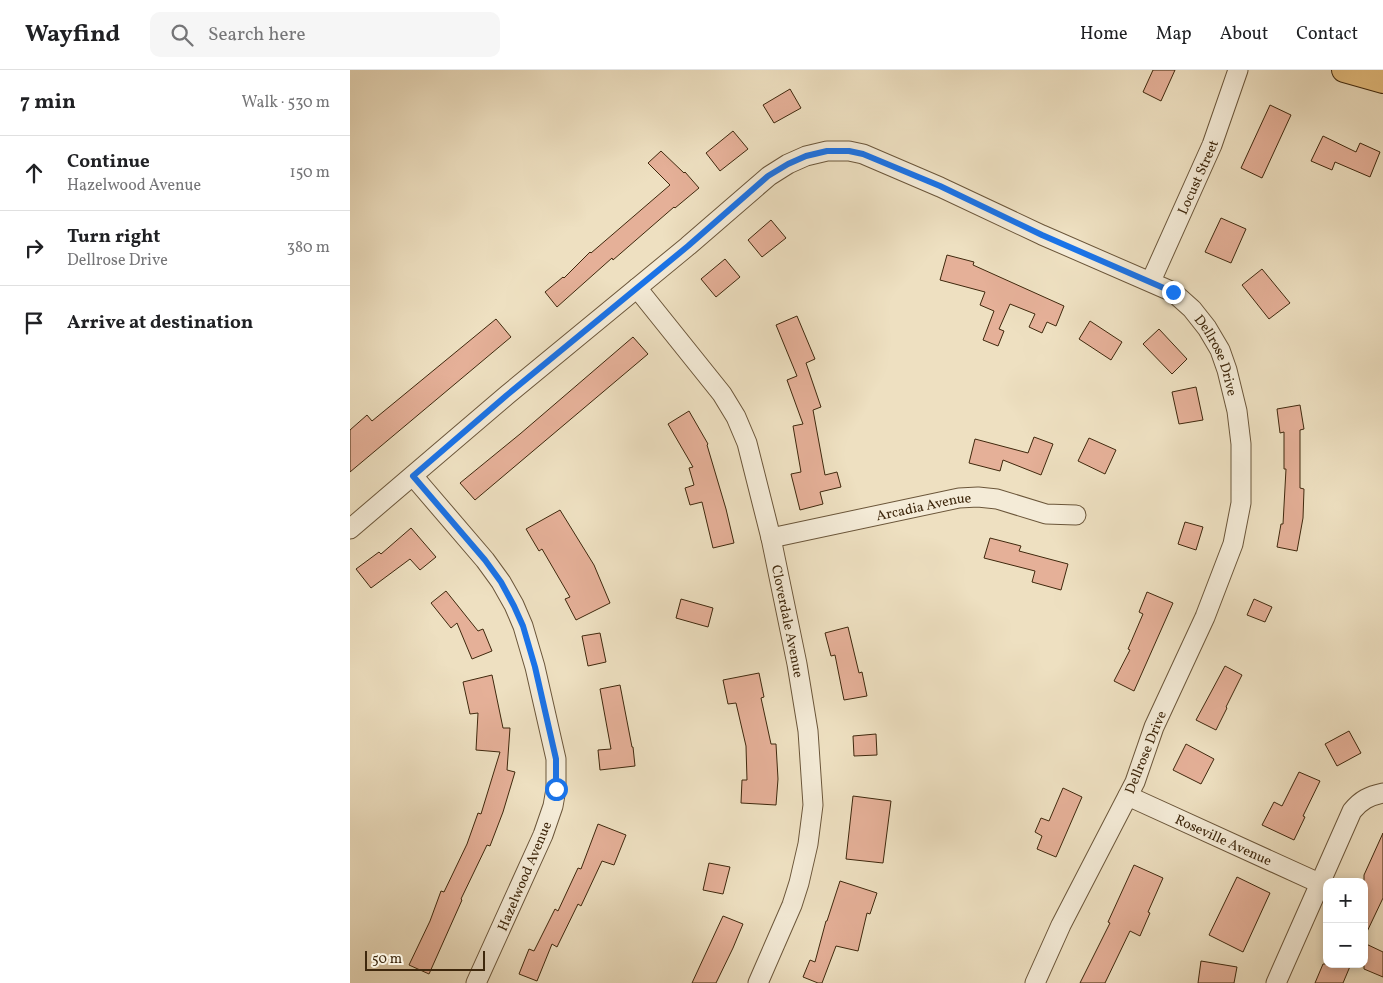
<!DOCTYPE html>
<html lang="en">
<head>
<meta charset="utf-8">
<style>
	:root { --surface:#fff; --page:#f6f6f6; --text:#202124; --muted:#757577; --line:#e0e0e0 }
	body { margin:0; font-family:Vollkorn,serif; background:var(--page); color:var(--text) }
	.controls { position:absolute; right:15px; bottom:15px; display:grid; overflow:hidden; border-radius:10px; box-shadow:0 2px 8px #0003 }
	.controls button { width:45px; height:45px; display:grid; place-items:center; padding:0; border:0; border-bottom:1px solid var(--line); background:var(--surface); color:var(--text); font:25px sans-serif }
	.scale { position:absolute; left:15px; bottom:12px; width:120px; box-sizing:border-box; padding-left:5px; border:2px solid #3f280d; border-top:0; font-size:14px; line-height:18px; white-space:nowrap; color:#3f280d; -webkit-text-stroke:4px #f4ebd7; paint-order:stroke }
	.stop { position:absolute; width:15px; height:15px; margin:-11px; border:4px solid #1a73e8; border-radius:50%; background:#fff }
	.stop.end { background:#1a73e8; border-color:#fff; box-shadow:0 1px 5px #0008 }
	.list { margin:0; padding:0; list-style:none }
	h2 { display:flex; justify-content:space-between; align-items:center; height:65px; margin:0; padding:0 20px; font-size:21px }
	h2 small { font-size:16px; font-weight:400; color:var(--muted) }
	.list li { display:grid; grid-template-columns:32px 1fr auto; gap:15px; align-items:center; box-sizing:border-box; height:75px; padding:0 20px; border-top:1px solid var(--line) }
	.list b { display:block; font-size:19px; white-space:nowrap }
	.list p { margin:0; font-size:16px; white-space:nowrap; color:var(--muted) }
	.list em { font-size:16px; font-style:normal; color:var(--muted) }
	.icon { flex:none; width:28px; height:28px; fill:none; stroke:currentColor; stroke-width:2; stroke-linecap:round; stroke-linejoin:round }
	.map { position:relative; flex:none; width:1033px; height:913px; overflow:hidden }
	header { display:flex; align-items:center; gap:30px; box-sizing:border-box; height:70px; padding:0 25px; background:var(--surface); border-bottom:1px solid var(--line) }
	header strong { font-size:24px }
	nav { display:flex; gap:28px; margin-inline-start:auto; font-size:18px }
	.search { width:350px; height:45px; background:var(--page); display:flex; align-items:center; gap:12px; box-sizing:border-box; padding:0 18px; border-radius:10px; color:var(--muted); font-size:19px }
	main { display:flex }
	aside { flex:1; background:var(--surface) }
	.map>svg:first-child { display:block }
	.building { fill:#e5b098; stroke:#3f280d }
	.lines { fill:none; stroke-linecap:round; stroke-linejoin:round }
	.minor-casing { stroke:#6b563a; stroke-width:21 }
	.major-casing { stroke:#3f280d; stroke-width:26 }
	.minor { stroke:#f4ebd7; stroke-width:19 }
	.major { stroke:#e7c080; stroke-width:24 }
	.route { stroke:#1a73e8; stroke-width:6 }
	.labels { text-anchor:middle; stroke-width:4; stroke-linejoin:round; paint-order:stroke }
	.street-label { font-size:14px; fill:#3f280d; stroke:#f4ebd7 }
</style>
</head>
<body>
<header>
<strong>Wayfind</strong>
<div class="search"><svg class="icon" aria-label="search" viewBox="0 0 24 24"><circle cx="10" cy="10" r="6"/><path d="M15 15l6 6"/></svg>Search here</div>
<nav><a>Home</a><a>Map</a><a>About</a><a>Contact</a></nav>
</header>
<main>
<aside>
<h2>7 min<small>Walk · 530 m</small></h2>
<ul class="list">
<li><svg class="icon" aria-label="ahead" viewBox="0 0 24 24"><path d="M12 20V5M6 11l6-6 6 6"/></svg><div><b>Continue</b><p>Hazelwood Avenue</p></div><em>150 m</em></li>
<li><svg class="icon" aria-label="right" viewBox="0 0 24 24"><path d="M7 20v-9h11M14 6l5 5-5 5"/></svg><div><b>Turn right</b><p>Dellrose Drive</p></div><em>380 m</em></li>
<li><svg class="icon" aria-label="arrive" viewBox="0 0 24 24"><path d="M6 21V4h12l-3 4 3 4H6"/></svg><div><b>Arrive at destination</b></div></li>
</ul>
</aside>
<div class="map">
<svg width="1033" height="913" viewBox="0 0 1033 913">
	<rect width="100%" height="100%" fill="#eee0c1"/>
	<filter id="stains"><feTurbulence type="fractalNoise" baseFrequency=".004" numOctaves="4"/><feColorMatrix values="0 0 0 0 .2 0 0 0 0 .09 0 0 0 0 .02 0 0 0 .5 -.17"/></filter>
	<radialGradient id="worn" r=".72"><stop offset=".6" stop-color="#630" stop-opacity="0"/><stop offset="1" stop-color="#630" stop-opacity=".3"/></radialGradient>
	<g class="building">
		<path d="M803,0H825L811,31L793,22Z"/>
		<path d="M440,19L451,38L424,53L413,35Z"/>
		<path d="M920,35L941,45L912,108L891,98Z"/>
		<path d="M383,61L398,79L370,101L356,83Z"/>
		<path d="M973,66L1006,82L1010,73L1030,82L1020,107L985,92L982,100L961,91Z"/>
		<path d="M311,81L334,103L335,102L349,118L325,138L324,137L263,190L262,188L207,237L195,222L213,207L214,208L240,182L241,183L320,115L298,93Z"/>
		<path d="M871,148L896,159L881,193L855,182Z"/>
		<path d="M421,150L436,168L412,187L398,170Z"/>
		<path d="M597,185L624,192L623,195L714,236L706,256L697,252L692,263L679,257L685,244L660,234L649,259L654,261L648,276L633,270L644,241L630,235L635,222L590,210Z"/>
		<path d="M375,189L390,207L366,227L351,209Z"/>
		<path d="M912,199L940,233L919,249L892,215Z"/>
		<path d="M447,246L465,289L456,293L471,337L463,340L475,405L487,402L491,417L470,422L473,434L450,440L441,404L451,402L443,356L453,354L437,310L447,306L426,255Z"/>
		<path d="M146,249L161,267L0,402V360L17,345L22,351Z"/>
		<path d="M740,251L772,272L761,290L729,269Z"/>
		<path d="M809,259L837,289L822,304L793,274Z"/>
		<path d="M283,267L298,284L125,430L110,413L170,364Z"/>
		<path d="M846,317L853,350L829,354L822,322Z"/>
		<path d="M950,335L954,359L950,360V418L954,419L953,448L947,481L927,477L931,454H933L936,399H934V362L930,363L927,339Z"/>
		<path d="M339,341L358,374L357,375L376,439L384,473L363,478L352,432L340,435L335,418L344,415L339,398L343,397L318,354Z"/>
		<path d="M684,367L703,374L691,405L653,390L650,401L619,393L625,369L678,383Z"/>
		<path d="M739,368L766,380L755,404L728,391Z"/>
		<path d="M210,440L244,495L260,533L226,550L215,529L220,527L192,479L189,481L176,459Z"/>
		<path d="M835,452L853,457L846,480L828,474Z"/>
		<path d="M61,458L86,487L70,500L60,489L21,518L6,499L29,482L31,484Z"/>
		<path d="M640,468L671,476L669,481L718,494L711,520L682,512L685,501L634,488Z"/>
		<path d="M96,521L128,561L133,559L142,581L122,589L107,553L101,558L81,533Z"/>
		<path d="M797,522L823,533L784,621L764,611L780,580L778,579L793,544L789,542Z"/>
		<path d="M331,529L363,538L358,557L326,548Z"/>
		<path d="M904,529L922,537L915,552L897,545Z"/>
		<path d="M498,557L509,603L512,602L517,626L494,630L485,585L481,586L475,563Z"/>
		<path d="M250,563L256,592L238,596L232,566Z"/>
		<path d="M875,596L892,605L876,637L877,638L866,660L846,650Z"/>
		<path d="M409,603L414,627L411,628L421,674H426L428,709L426,735L391,733L392,710H397L396,676L386,633L378,634L373,610Z"/>
		<path d="M142,605L153,658H160L157,700L165,702L153,742L140,776L137,775L111,829L112,830L79,904L59,895L80,851L91,821L94,822L117,774L128,743L131,744L150,682L126,680L128,643L120,644L113,612Z"/>
		<path d="M270,615L282,677H283L285,696L250,700L248,680L261,679L250,619Z"/>
		<path d="M999,661L1011,683L987,696L975,674Z"/>
		<path d="M526,664L527,685L504,686L503,666Z"/>
		<path d="M836,674L864,689L851,714L823,700Z"/>
		<path d="M949,702L970,711L953,746L955,747L944,770L912,755L924,732L932,736Z"/>
		<path d="M713,718L732,727L706,787L687,779L692,766L685,762L691,748L699,751Z"/>
		<path d="M503,726L541,731L533,793L496,789Z"/>
		<path d="M248,754L276,765L264,795L252,791L231,836L228,834L207,877L202,874L187,911L169,904L179,879L184,881L205,839L208,841L228,798L231,799Z"/>
		<path d="M1033,763V828L1014,868V805Z"/>
		<path d="M359,793L380,797L373,824L353,820Z"/>
		<path d="M784,795L813,808L798,842L800,843L790,866L780,861L755,913H730L760,853L758,852Z"/>
		<path d="M887,807L920,823L893,882L859,865Z"/>
		<path d="M490,811L527,823L520,844L517,843L508,881L486,876L472,913H468L453,907L460,890L465,892L476,851H477Z"/>
		<path d="M373,846L393,854L383,878L366,913H342Z"/>
		<path d="M1014,873L1033,882V907L1014,899Z"/>
		<path d="M851,891L887,897L884,913H848Z"/>
		<path d="M973,894H1001L993,913H965Z"/>
	</g>
	<g class="lines">
		<defs>
			<g id="minor">
				<path id="s1" d="M801,211L862,75L888,0"/>
				<path id="s2" d="M287,218L372,324L386,347L397,373L421,468L447,594L458,661L463,735L458,774L449,813L442,835L408,913"/>
				<path d="M63,406L135,490L151,512L164,535L173,556L185,597L206,689V719L203,736L193,765L126,913"/>
				<path id="s3" d="M0,459L157,325L338,176L419,106L438,94L456,86L477,81H499L513,84L590,117L692,165L823,222L842,239L857,258L870,280L877,300L887,341L891,374V433L883,474L855,547L804,657L785,712L711,855L685,913"/>
				<path id="s4" d="M421,468L609,428L628,427L647,429L696,444L726,445"/>
				<path id="s5" d="M778,726L969,813"/>
				<path d="M926,913L1002,741C1011,730 1019,726 1033,723"/>
			</g>
			<path id="major" d="M994,0L1033,11"/>
		</defs>
		<use href="#minor" class="minor-casing"/>
		<use href="#major" class="major-casing"/>
		<use href="#minor" class="minor"/>
		<use href="#major" class="major"/>
	</g>
	<g class="lines">
		<path class="route" d="M206,719V689L185,597L173,556L164,536L151,512L135,490L63,406L157,325L338,176L418,106L438,94L456,86L477,81H499L513,84L590,116L692,165L823,222"/>
	</g>
	<g class="labels">
		<g class="street-label">
			<text dy="5" stroke="none"><textPath href="#s1" startOffset="114">Locust Street</textPath></text>
			<text dy="5" stroke="none"><textPath href="#s3" startOffset="1066">Dellrose Drive</textPath></text>
			<text dy="5" stroke="none"><textPath href="#s4" startOffset="156">Arcadia Avenue</textPath></text>
			<text dy="5" stroke="none"><textPath href="#s2" startOffset="374">Cloverdale Avenue</textPath></text>
			<text transform="translate(795 682) rotate(-68)" y="5">Dellrose Drive</text>
			<text dy="5" stroke="none"><textPath href="#s5" startOffset="105">Roseville Avenue</textPath></text>
			<text transform="translate(174 806) rotate(-67)" y="5">Hazelwood Avenue</text>
		</g>
	</g>
	<rect width="100%" height="100%" filter="url(#stains)"/>
	<rect width="100%" height="100%" fill="url(#worn)"/>
</svg>
<div class="controls">
<button>+</button>
<button>−</button>
</div>
<div class="scale">50 m</div>
<div class="stop" style="left:206px;top:719px"></div>
<div class="stop end" style="left:823px;top:222px"></div>
</div>
</main>
</body>
</html>
